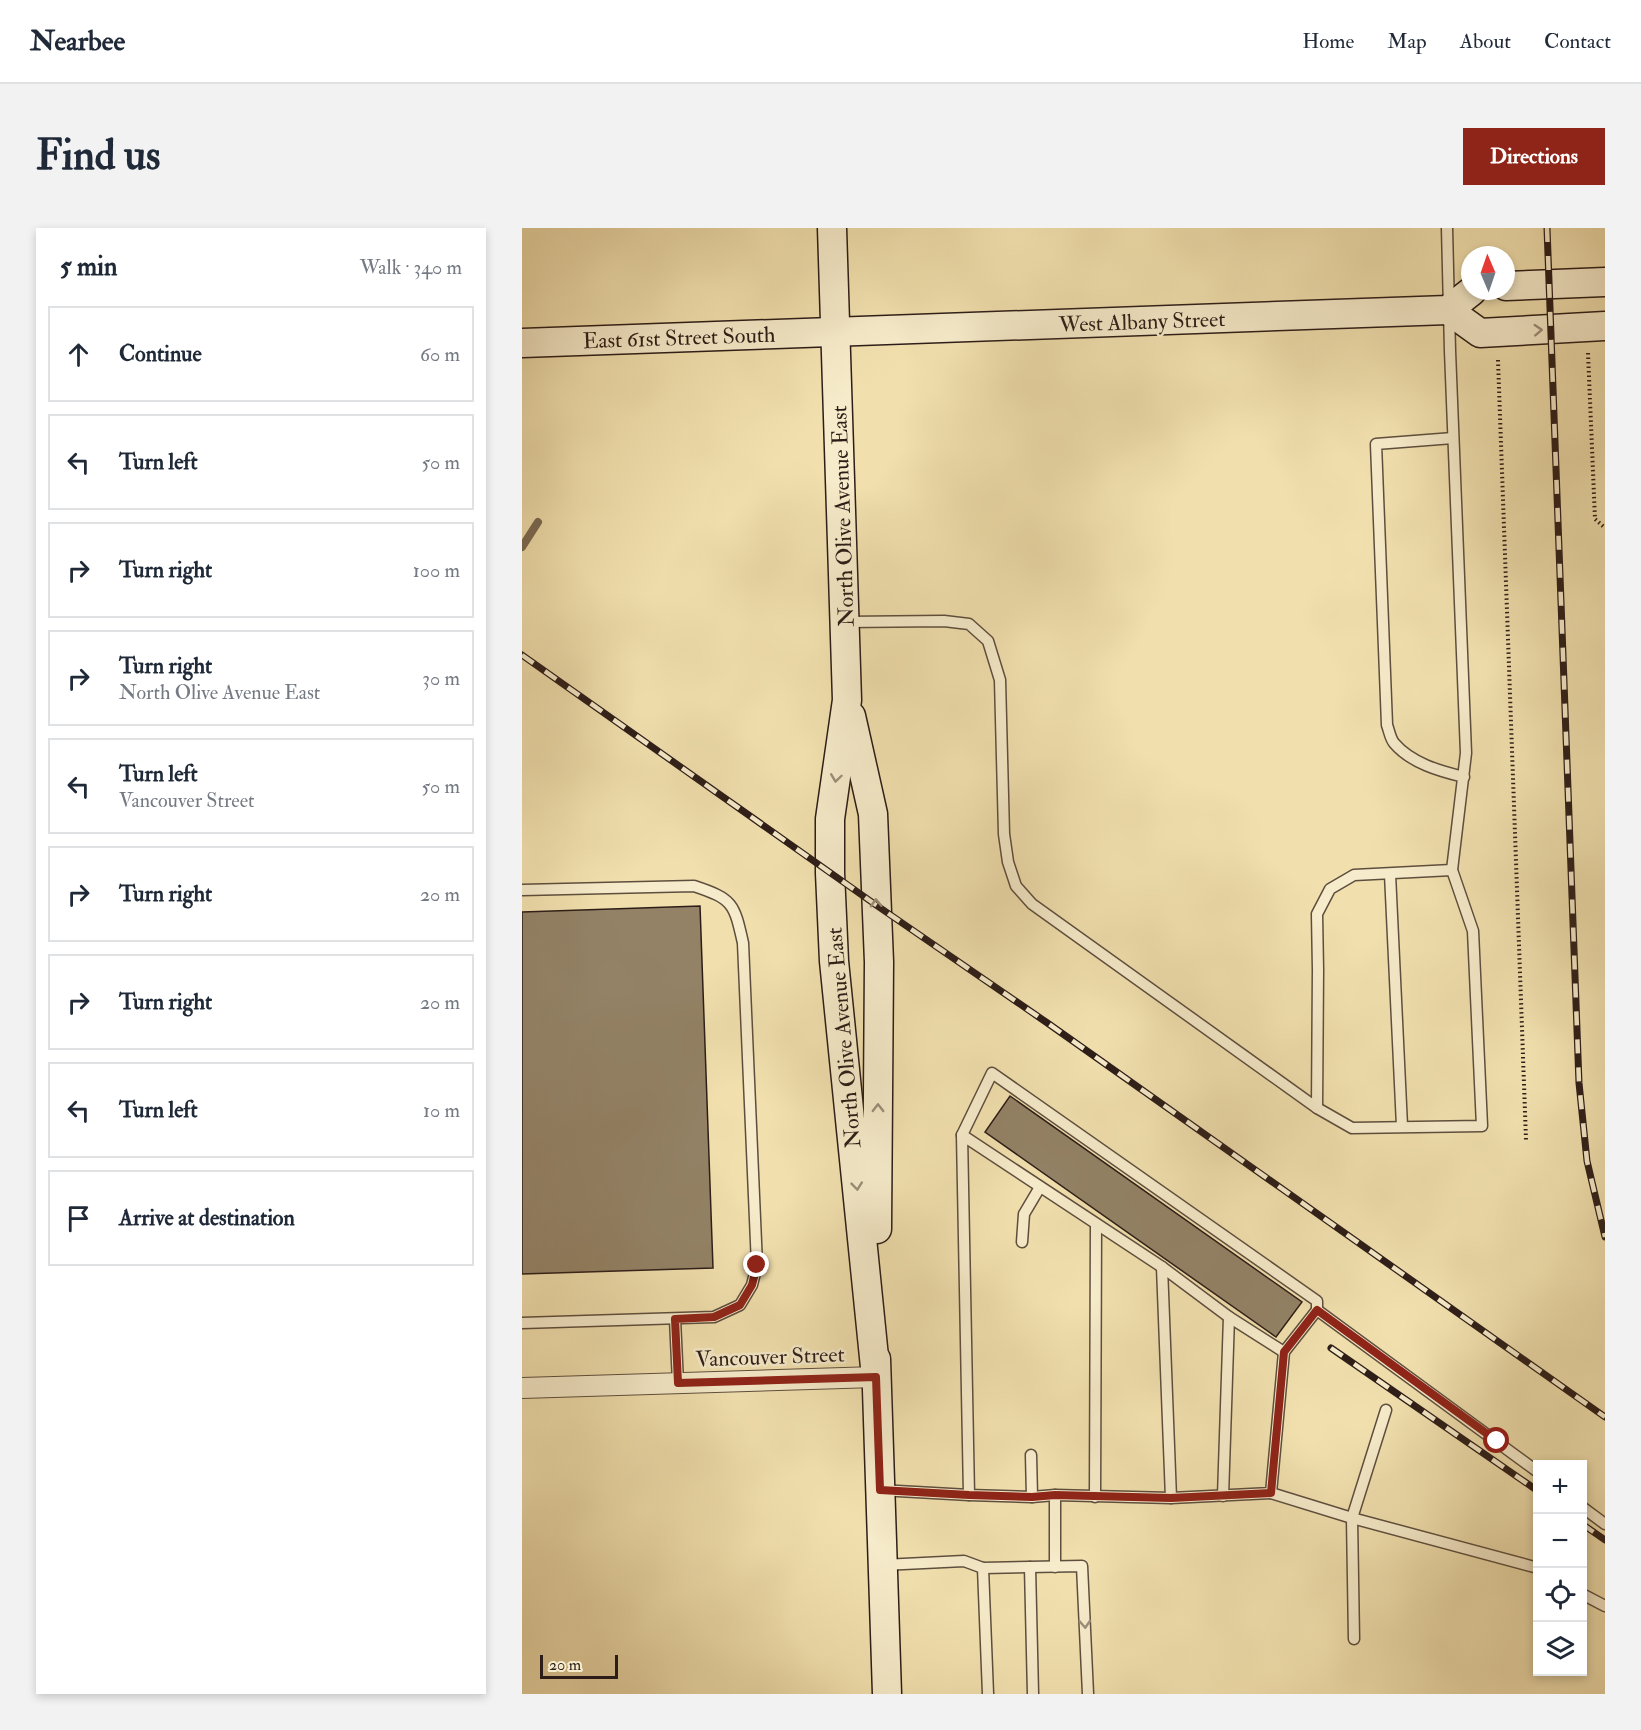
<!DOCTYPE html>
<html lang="en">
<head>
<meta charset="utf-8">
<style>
	:root { --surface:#fff; --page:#f2f2f3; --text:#1f2937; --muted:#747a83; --line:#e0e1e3; --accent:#8f2418 }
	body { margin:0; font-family:"IM FELL Double Pica",serif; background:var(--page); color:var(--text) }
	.controls { position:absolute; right:18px; bottom:18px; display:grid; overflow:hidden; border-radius:0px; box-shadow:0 3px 9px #0003 }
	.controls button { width:54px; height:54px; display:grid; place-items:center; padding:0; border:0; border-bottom:2px solid var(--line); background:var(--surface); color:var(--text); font:30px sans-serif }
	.compass { position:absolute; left:939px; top:18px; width:54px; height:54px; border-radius:50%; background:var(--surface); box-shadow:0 3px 9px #0003; rotate:358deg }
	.scale { position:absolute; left:18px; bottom:15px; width:78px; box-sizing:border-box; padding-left:6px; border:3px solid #2d1d18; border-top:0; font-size:16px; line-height:21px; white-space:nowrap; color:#2d1d18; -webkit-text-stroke:4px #f6ebca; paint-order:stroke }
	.stop { position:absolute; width:18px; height:18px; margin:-14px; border:4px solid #8f2418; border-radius:50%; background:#fff }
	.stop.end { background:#8f2418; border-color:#fff; box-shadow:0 2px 6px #0008 }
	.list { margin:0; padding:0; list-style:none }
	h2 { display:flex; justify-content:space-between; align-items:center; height:78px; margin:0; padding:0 24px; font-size:26px }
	h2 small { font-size:20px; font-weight:400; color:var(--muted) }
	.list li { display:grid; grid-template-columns:39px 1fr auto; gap:18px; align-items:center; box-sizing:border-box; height:96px; margin:0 12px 12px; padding:0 12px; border:2px solid var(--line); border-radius:0px }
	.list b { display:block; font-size:22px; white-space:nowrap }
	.list p { margin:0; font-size:20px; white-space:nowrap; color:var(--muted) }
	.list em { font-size:20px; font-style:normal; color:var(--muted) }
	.icon { flex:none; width:33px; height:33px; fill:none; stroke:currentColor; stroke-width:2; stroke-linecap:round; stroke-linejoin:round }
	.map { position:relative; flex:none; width:1083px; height:1466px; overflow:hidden; border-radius:0px }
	header { display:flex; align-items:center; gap:36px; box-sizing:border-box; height:84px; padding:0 30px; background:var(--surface); border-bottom:2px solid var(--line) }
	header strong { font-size:28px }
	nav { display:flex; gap:33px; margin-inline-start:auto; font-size:21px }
	.intro { display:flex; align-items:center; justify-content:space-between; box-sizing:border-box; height:144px; padding:0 36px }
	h1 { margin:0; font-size:42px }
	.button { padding:15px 27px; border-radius:0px; background:var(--accent); color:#fff; font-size:21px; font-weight:700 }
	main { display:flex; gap:36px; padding:0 36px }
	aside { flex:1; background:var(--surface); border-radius:0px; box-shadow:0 3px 9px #0003 }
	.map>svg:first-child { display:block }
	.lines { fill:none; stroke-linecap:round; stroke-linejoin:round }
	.stream { stroke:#7a6a53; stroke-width:8 }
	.building { fill:#938266; stroke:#2d1d18; stroke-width:1.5 }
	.lane-casing { stroke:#5e4e3e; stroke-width:13 }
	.street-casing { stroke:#5e4e3e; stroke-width:22 }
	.secondary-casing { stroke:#2d1d18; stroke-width:31 }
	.path { stroke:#2d1d18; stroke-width:4; stroke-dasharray:1.5 3; stroke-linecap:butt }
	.lane { stroke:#f6ebca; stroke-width:10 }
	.street { stroke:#f6ebca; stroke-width:20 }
	.secondary { stroke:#f6ebca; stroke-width:28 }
	.rail-casing { stroke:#2d1d18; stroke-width:7 }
	.rail { stroke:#f6ebca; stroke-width:4.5; stroke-dasharray:14; stroke-linecap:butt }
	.oneway { stroke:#9c8e7a }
	.route { stroke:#8f2418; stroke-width:8 }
	.labels { text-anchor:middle; stroke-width:5; stroke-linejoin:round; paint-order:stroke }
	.street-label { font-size:22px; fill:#2d1d18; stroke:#f6ebca }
</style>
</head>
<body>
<header>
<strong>Nearbee</strong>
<nav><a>Home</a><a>Map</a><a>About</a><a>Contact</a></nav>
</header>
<div class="intro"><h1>Find us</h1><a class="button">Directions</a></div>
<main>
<aside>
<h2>5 min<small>Walk · 340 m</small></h2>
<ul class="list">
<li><svg class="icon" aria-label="ahead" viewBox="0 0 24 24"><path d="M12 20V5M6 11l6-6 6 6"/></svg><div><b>Continue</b></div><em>60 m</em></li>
<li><svg class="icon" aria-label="left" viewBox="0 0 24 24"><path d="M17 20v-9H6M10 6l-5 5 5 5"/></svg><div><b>Turn left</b></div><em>50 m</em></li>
<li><svg class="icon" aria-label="right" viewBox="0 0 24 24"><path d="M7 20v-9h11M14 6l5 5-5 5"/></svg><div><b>Turn right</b></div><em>100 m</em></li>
<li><svg class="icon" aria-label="right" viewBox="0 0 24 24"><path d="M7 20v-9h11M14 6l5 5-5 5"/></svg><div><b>Turn right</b><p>North Olive Avenue East</p></div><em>30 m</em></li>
<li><svg class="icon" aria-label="left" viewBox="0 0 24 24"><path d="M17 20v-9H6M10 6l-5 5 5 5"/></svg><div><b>Turn left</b><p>Vancouver Street</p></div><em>50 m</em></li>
<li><svg class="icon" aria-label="right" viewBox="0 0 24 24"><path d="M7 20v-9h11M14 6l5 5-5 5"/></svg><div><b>Turn right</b></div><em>20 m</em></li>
<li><svg class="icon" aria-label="right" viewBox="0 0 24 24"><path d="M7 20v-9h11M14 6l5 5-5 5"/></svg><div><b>Turn right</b></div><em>20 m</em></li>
<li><svg class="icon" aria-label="left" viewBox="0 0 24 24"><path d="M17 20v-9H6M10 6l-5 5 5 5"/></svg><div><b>Turn left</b></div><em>10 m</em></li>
<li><svg class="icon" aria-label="arrive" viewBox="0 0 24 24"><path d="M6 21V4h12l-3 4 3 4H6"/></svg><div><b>Arrive at destination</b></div></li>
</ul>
</aside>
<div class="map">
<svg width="1083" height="1466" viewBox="0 0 1083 1466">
	<rect width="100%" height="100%" fill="#f1e0ae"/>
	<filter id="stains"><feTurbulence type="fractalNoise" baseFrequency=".00333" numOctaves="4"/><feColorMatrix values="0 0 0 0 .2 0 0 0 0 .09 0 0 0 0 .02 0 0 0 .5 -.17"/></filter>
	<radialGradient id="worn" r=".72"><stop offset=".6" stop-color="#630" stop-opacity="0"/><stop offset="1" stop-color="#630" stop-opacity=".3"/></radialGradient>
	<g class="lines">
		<path class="stream" d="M0,319L16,294"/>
	</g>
	<g class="building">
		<path d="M178,678L191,1040L0,1046V684Z"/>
		<path d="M488,868L780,1074L754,1109L463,904Z"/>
	</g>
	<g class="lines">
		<defs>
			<g id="lane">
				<path d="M931,210L854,216L865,497C867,502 868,510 872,515C889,535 917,543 942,549"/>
				<path d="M324,394L422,393L447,396L466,413L478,452L482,606L486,634L494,658L510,676L795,880L830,900L960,898L951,703L930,642L944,525L928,123L925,0"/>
				<path d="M868,646L880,898"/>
				<path d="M0,662L172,658C211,671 212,675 221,715L235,1037L230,1057L218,1077L192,1089L0,1095"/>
				<path d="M795,880L796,742L795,686L808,661L832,647L930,642"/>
				<path d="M440,907L470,845L795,1073V1082"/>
				<path d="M500,1014L502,986L518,959"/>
				<path d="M640,1039L649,1270"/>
				<path d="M153,1091L156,1155"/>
				<path d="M509,1227L510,1269"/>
				<path d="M358,1262L447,1267L510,1269L533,1267L649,1270L749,1265L762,1124L795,1082L1016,1244"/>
				<path d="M749,1265L830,1290L1016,1340"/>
				<path d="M447,1267L440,907L640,1039L707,1089L762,1124"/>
				<path d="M533,1267V1339"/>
				<path d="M701,1268L707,1089"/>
				<path d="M573,1269L574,997"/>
				<path d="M1060,1279L1083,1296"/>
				<path d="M361,1337L442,1333L461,1340L466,1466"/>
				<path d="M508,1339L511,1466"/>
				<path d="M461,1340L560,1338L566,1466"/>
				<path d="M1060,1366L1083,1378"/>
				<path d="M832,1411L830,1290L864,1182"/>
			</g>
			<path id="street" d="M0,1160L354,1149"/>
			<g id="secondary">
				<path d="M310,0L325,472L308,591V645L312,733L354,1149"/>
				<path d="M984,58L1083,54"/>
				<path d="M926,82L958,105L1083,98"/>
				<path d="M0,115L926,82L950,63"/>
				<path d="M329,488L351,586L357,734L355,1001"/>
				<path d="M354,1131L365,1466"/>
			</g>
		</defs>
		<use href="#lane" class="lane-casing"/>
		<use href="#street" class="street-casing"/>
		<use href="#secondary" class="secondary-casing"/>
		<g class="path">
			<path d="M1066,125L1073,291L1083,300"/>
			<path d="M976,132L1004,912"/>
		</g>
		<use href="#lane" class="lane"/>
		<use href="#street" class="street"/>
		<use href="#secondary" class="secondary"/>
		<defs>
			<g id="rail">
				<path d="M1025,0L1057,855L1065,933L1083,1009"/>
				<path d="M0,427L354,677L524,794L1083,1189"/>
				<path d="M809,1120L1016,1263"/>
				<path d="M1060,1296L1083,1312"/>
			</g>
		</defs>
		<use href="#rail" class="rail-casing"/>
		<use href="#rail" class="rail"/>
	</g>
	<defs><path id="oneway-chevron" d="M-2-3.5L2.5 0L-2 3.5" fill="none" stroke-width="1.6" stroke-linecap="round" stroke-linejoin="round" transform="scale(1.5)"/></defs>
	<g class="oneway">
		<use href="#oneway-chevron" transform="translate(1016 102) rotate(-3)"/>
		<use href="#oneway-chevron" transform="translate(314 550) rotate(98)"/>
		<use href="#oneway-chevron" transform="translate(354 675) rotate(-92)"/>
		<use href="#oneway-chevron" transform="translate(356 880) rotate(-90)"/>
		<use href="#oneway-chevron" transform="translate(335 958) rotate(84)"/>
		<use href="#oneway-chevron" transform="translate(563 1396) rotate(87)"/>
	</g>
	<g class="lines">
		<path class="route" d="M235,1037L230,1057L218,1077L192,1089L153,1091L156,1155L354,1149L358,1262L447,1267L510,1269L533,1267L649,1270L749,1265L762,1124L795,1082L975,1213"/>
	</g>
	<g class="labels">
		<g class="street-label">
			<text transform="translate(620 93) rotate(-2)" y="8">West Albany Street</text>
			<text transform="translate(157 109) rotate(-2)" y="8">East 61st Street South</text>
			<text transform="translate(320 288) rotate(-92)" y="8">North Olive Avenue East</text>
			<text transform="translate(321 810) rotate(-95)" y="8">North Olive Avenue East</text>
			<text transform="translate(248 1128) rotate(-2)" y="8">Vancouver Street</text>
		</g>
	</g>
	<rect width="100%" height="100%" filter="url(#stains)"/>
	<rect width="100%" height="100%" fill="url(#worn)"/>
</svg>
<div class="controls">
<button>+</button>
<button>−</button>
<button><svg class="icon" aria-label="locate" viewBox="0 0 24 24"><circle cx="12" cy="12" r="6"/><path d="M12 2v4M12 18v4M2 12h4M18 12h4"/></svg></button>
<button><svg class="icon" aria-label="layers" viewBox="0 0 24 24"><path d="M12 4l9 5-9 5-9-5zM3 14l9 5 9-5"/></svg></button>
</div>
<svg class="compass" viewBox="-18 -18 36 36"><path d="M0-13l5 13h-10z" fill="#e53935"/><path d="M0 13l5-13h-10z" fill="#747a83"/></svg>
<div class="scale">20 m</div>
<div class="stop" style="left:975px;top:1213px"></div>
<div class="stop end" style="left:235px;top:1037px"></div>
</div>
</main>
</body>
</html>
